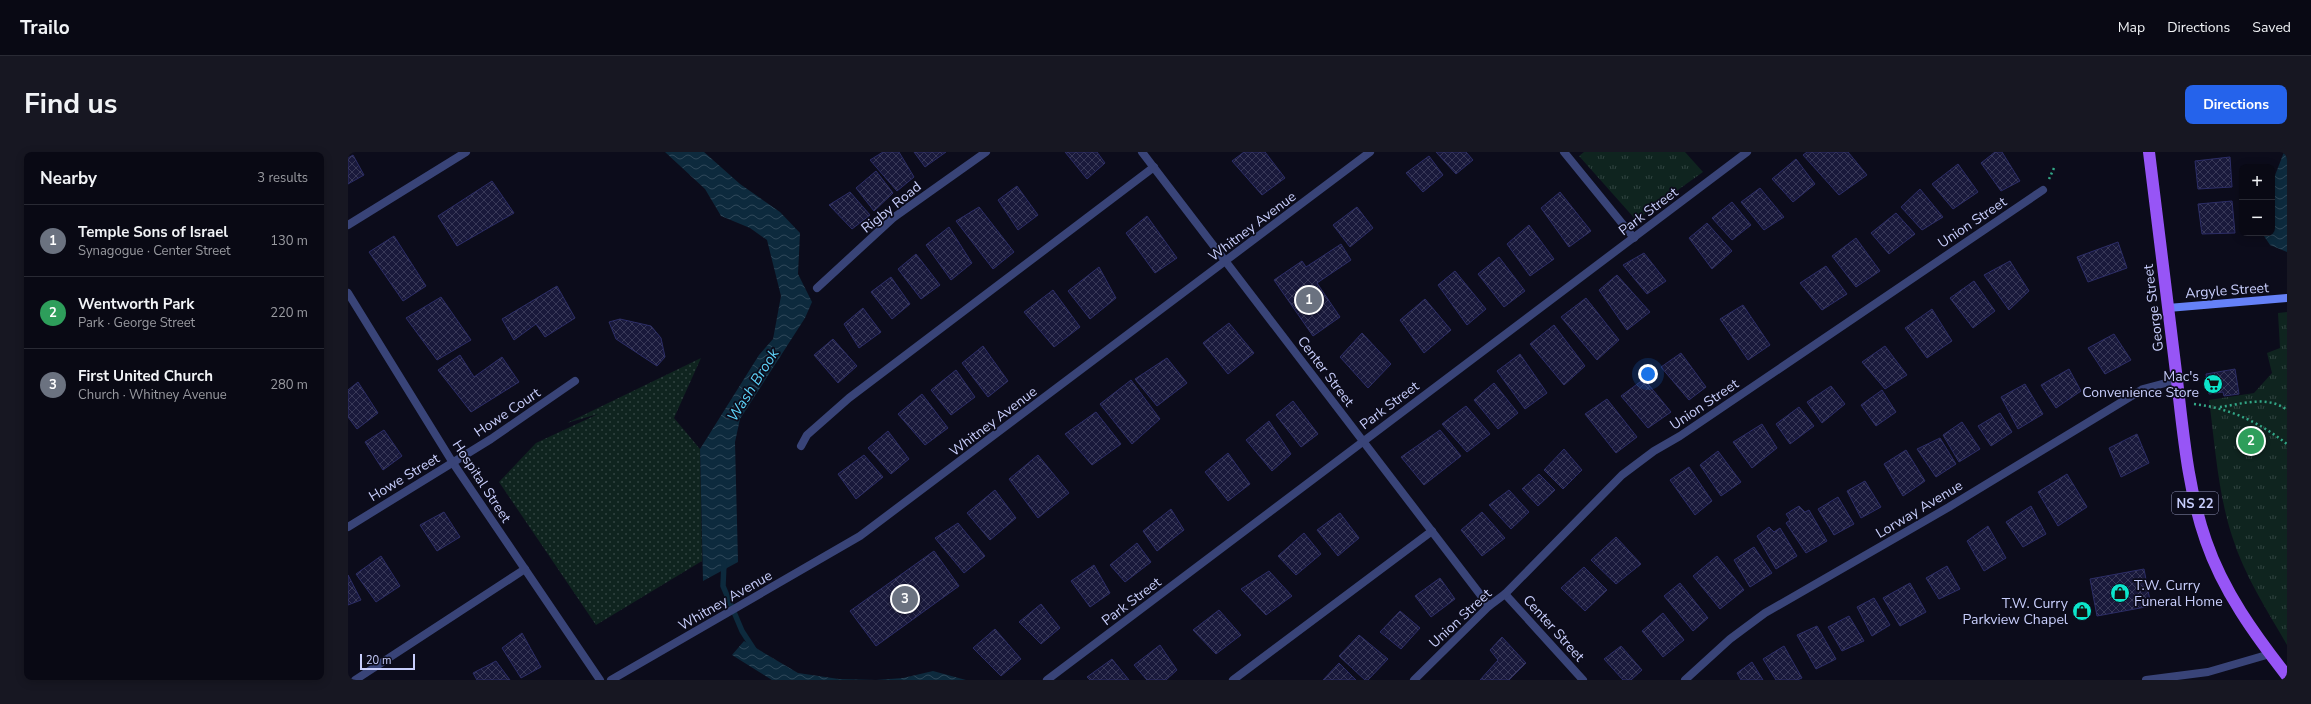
<!DOCTYPE html>
<html lang="en">
<head>
<meta charset="utf-8">
<style>
	:root { --surface:#090914; --page:#171722; --text:#f1f3f6; --muted:#999aa0; --line:#292a34; --accent:#2563eb }
	body { margin:0; font-family:"Nunito Sans",sans-serif; background:var(--page); color:var(--text) }
	.controls { position:absolute; right:12px; top:12px; display:grid; overflow:hidden; border-radius:8px; box-shadow:0 2px 10px #0003 }
	.controls button { width:36px; height:36px; display:grid; place-items:center; padding:0; border:0; border-bottom:1px solid var(--line); background:var(--surface); color:var(--text); font:20px sans-serif }
	.scale { position:absolute; left:12px; bottom:10px; width:55px; box-sizing:border-box; padding-left:4px; border:2px solid #c8cefc; border-top:0; font-size:11px; line-height:14px; white-space:nowrap; color:#c8cefc; -webkit-text-stroke:3px #0c0c1b; paint-order:stroke }
	.you { position:absolute; left:1300px; top:222px; width:14px; height:14px; margin:-10px; border:3px solid #fff; border-radius:50%; background:#1a73e8; box-shadow:0 0 0 6px #1a73e833 }
	.badge { display:grid; place-items:center; width:26px; height:26px; border-radius:50%; background:var(--accent); color:#fff; font-size:13px; font-weight:700 }
	.pin { position:absolute; translate:-50% -50%; border:2px solid #fff; box-shadow:0 1px 4px #0006 }
	.list { margin:0; padding:0; list-style:none }
	h2 { display:flex; justify-content:space-between; align-items:center; height:52px; margin:0; padding:0 16px; font-size:17px }
	h2 small { font-size:13px; font-weight:400; color:var(--muted) }
	.list li { display:grid; grid-template-columns:26px 1fr auto; gap:12px; align-items:center; box-sizing:border-box; height:72px; padding:0 16px; border-top:1px solid var(--line) }
	.list b { display:block; font-size:15px; white-space:nowrap }
	.list p { margin:0; font-size:13px; white-space:nowrap; color:var(--muted) }
	.list em { font-size:13px; font-style:normal; color:var(--muted) }
	.map { position:relative; flex:none; width:1939px; height:528px; overflow:hidden; border-radius:8px }
	header { display:flex; align-items:center; gap:24px; box-sizing:border-box; height:56px; padding:0 20px; background:var(--surface); border-bottom:1px solid var(--line) }
	header strong { font-size:19px }
	nav { display:flex; gap:22px; margin-inline-start:auto; font-size:14px }
	.intro { display:flex; align-items:center; justify-content:space-between; box-sizing:border-box; height:96px; padding:0 24px }
	h1 { margin:0; font-size:28px }
	.button { padding:10px 18px; border-radius:8px; background:var(--accent); color:#fff; font-size:14px; font-weight:700 }
	main { display:flex; gap:24px; padding:0 24px }
	aside { flex:1; background:var(--surface); border-radius:8px; box-shadow:0 2px 10px #0003 }
	.map>svg:first-child { display:block }
	.grass { fill:url(#grass-dots) }
	.park { fill:url(#park-tufts) }
	.water { fill:url(#water-waves) }
	.lines { fill:none; stroke-linecap:round; stroke-linejoin:round }
	.stream { stroke:#0d2a3d; stroke-width:5.5 }
	.building { fill:url(#building-cross-hatch); stroke:#2c2d66 }
	.path { stroke:#32a686; stroke-width:2.5; stroke-dasharray:2 3; stroke-linecap:butt }
	.lane { stroke:#394478; stroke-width:8 }
	.street { stroke:#394478; stroke-width:8 }
	.secondary { stroke:#6581f7; stroke-width:8 }
	.primary { stroke:#9755f6; stroke-width:12 }
	.labels { text-anchor:middle; stroke-width:3.5; stroke-linejoin:round; paint-order:stroke }
	.shield { fill:#0c0c1b; stroke:#9094b8; stroke-width:1 }
	.shield-label { font-size:13px; font-weight:bold; fill:#c8cefc }
	.street-label { font-size:14px; fill:#c8cefc; stroke:#0c0c1b }
	.poi-label { font-size:14px; fill:#c8cefc; stroke:#0c0c1b; text-anchor:end }
	.water-label { font-size:15px; font-style:italic; fill:#5cd1f7; stroke:#0c0c1b }
</style>
</head>
<body>
<header>
<strong>Trailo</strong>
<nav><a>Map</a><a>Directions</a><a>Saved</a></nav>
</header>
<div class="intro"><h1>Find us</h1><a class="button">Directions</a></div>
<main>
<aside>
<h2>Nearby<small>3 results</small></h2>
<ul class="list">
<li><span class="badge" style="background:#6b7280">1</span><div><b>Temple Sons of Israel</b><p>Synagogue · Center Street</p></div><em>130 m</em></li>
<li><span class="badge" style="background:#2e9e5b">2</span><div><b>Wentworth Park</b><p>Park · George Street</p></div><em>220 m</em></li>
<li><span class="badge" style="background:#6b7280">3</span><div><b>First United Church</b><p>Church · Whitney Avenue</p></div><em>280 m</em></li>
</ul>
</aside>
<div class="map">
<svg width="1939" height="528" viewBox="0 0 1939 528">
	<defs>
		<pattern id="grass-dots" width="8" height="8" patternUnits="userSpaceOnUse"><rect width="8" height="8" fill="#0f241f"/><path d="M2 2h.1M6 6h.1" fill="none" stroke="#304340" stroke-width="1.8" stroke-linecap="round"/></pattern>
		<pattern id="park-tufts" width="24" height="20" patternUnits="userSpaceOnUse"><rect width="24" height="20" fill="#0f241f"/><path d="M3 7l-1-3M5 7V3M7 7l1-3M15 17l-1-3M17 17v-4M19 17l1-3" fill="none" stroke="#304340"/></pattern>
		<pattern id="water-waves" width="16" height="10" patternUnits="userSpaceOnUse"><rect width="16" height="10" fill="#0d2a3d"/><path d="M0 5q4-4 8 0t8 0" fill="none" stroke="#2f485a"/></pattern>
		<pattern id="building-cross-hatch" width="8" height="8" patternUnits="userSpaceOnUse"><rect width="8" height="8" fill="#19193b"/><path d="M0 0l8 8M0 8l8-8" fill="none" stroke="#393958"/></pattern>
	</defs>
	<rect width="100%" height="100%" fill="#0c0c1b"/>
	<path class="grass" d="M353,206L326,266L352,297L354,409L248,473L151,330L188,291L250,262L219,271Z"/>
	<g class="park">
		<path d="M1236,0H1337L1355,20L1288,68L1231,4Z"/>
		<path d="M1939,160V493C1919,458 1896,423 1884,384C1870,341 1867,293 1861,248L1906,241L1924,221L1919,201L1932,196L1930,161Z"/>
	</g>
	<g class="water">
		<path d="M317,0H356L392,32L432,60L452,81L450,122L464,150L457,166L392,267L387,290L390,410L355,429L352,297L411,203L425,187L433,144L419,88L402,76L373,64L357,37Z"/>
		<path d="M1936,0H1939V100L1922,93L1914,81H1924V31Z"/>
		<path d="M396,489L450,521L491,527L528,528L555,526L585,519L618,528H424L384,503Z"/>
	</g>
	<g class="lines">
		<path class="stream" d="M376,411L375,434L394,479L407,499"/>
	</g>
	<g class="building">
		<path d="M535,0H551L566,25L549,39L522,8Z"/>
		<path d="M566,0H598L577,15Z"/>
		<path d="M717,0H749L757,11L739,27Z"/>
		<path d="M896,0H917L937,26L914,43L884,9Z"/>
		<path d="M1088,0H1118L1125,8L1108,22Z"/>
		<path d="M1459,0H1500L1519,23L1491,43L1455,3Z"/>
		<path d="M1647,0H1654L1672,29L1653,39L1633,11Z"/>
		<path d="M5,3L16,23L0,32V6Z"/>
		<path d="M1081,4L1095,23L1075,40L1058,21Z"/>
		<path d="M1882,5L1884,35L1850,37L1847,9Z"/>
		<path d="M1448,7L1467,32L1445,50L1424,27Z"/>
		<path d="M1610,12L1630,40L1605,57L1584,32Z"/>
		<path d="M528,19L545,41L526,59L508,36Z"/>
		<path d="M144,29L166,61L109,94L90,64Z"/>
		<path d="M669,34L690,63L670,78L650,48Z"/>
		<path d="M1412,36L1436,65L1416,78L1393,50Z"/>
		<path d="M1572,37L1595,65L1574,78L1553,55Z"/>
		<path d="M502,40L522,63L504,77L481,53Z"/>
		<path d="M1212,40L1243,79L1221,95L1193,56Z"/>
		<path d="M1884,49L1887,81L1854,82L1850,52Z"/>
		<path d="M1384,50L1403,73L1384,88L1364,66Z"/>
		<path d="M631,55L666,100L645,117L608,69Z"/>
		<path d="M1009,55L1025,76L1002,95L985,73Z"/>
		<path d="M1548,61L1567,82L1541,102L1523,81Z"/>
		<path d="M799,64L829,106L807,121L778,81Z"/>
		<path d="M1359,71L1384,99L1364,117L1341,86Z"/>
		<path d="M1181,73L1206,107L1182,124L1159,92Z"/>
		<path d="M601,75L624,111L603,128L578,93Z"/>
		<path d="M46,84L78,134L55,149L21,100Z"/>
		<path d="M1508,86L1532,119L1508,135L1484,104Z"/>
		<path d="M1770,90L1779,116L1740,130L1729,105Z"/>
		<path d="M993,92L1003,108L969,131L992,165L965,184L926,128L954,109L958,115Z"/>
		<path d="M1296,101L1318,129L1299,142L1275,113Z"/>
		<path d="M568,102L592,133L573,147L550,117Z"/>
		<path d="M1151,105L1177,139L1156,155L1130,122Z"/>
		<path d="M1662,109L1681,139L1661,158L1636,123Z"/>
		<path d="M1478,114L1499,142L1474,158L1452,131Z"/>
		<path d="M751,115L768,146L742,167L720,139Z"/>
		<path d="M1107,119L1138,157L1119,173L1090,133Z"/>
		<path d="M1269,123L1302,160L1279,178L1251,138Z"/>
		<path d="M543,125L562,152L544,167L523,140Z"/>
		<path d="M1626,129L1647,159L1625,176L1602,146Z"/>
		<path d="M209,134L227,166L197,185L188,172L166,188L154,167Z"/>
		<path d="M705,138L732,175L706,195L676,160Z"/>
		<path d="M93,145L123,188L89,208L58,166Z"/>
		<path d="M1238,146L1271,188L1249,208L1213,165Z"/>
		<path d="M1077,147L1103,178L1076,201L1052,168Z"/>
		<path d="M1395,153L1422,193L1400,208L1372,167Z"/>
		<path d="M515,156L533,180L511,196L496,172Z"/>
		<path d="M1584,157L1604,189L1579,206L1557,176Z"/>
		<path d="M272,167L303,174L313,186L317,205L309,214L268,187L261,170Z"/>
		<path d="M881,171L906,201L880,222L855,191Z"/>
		<path d="M1206,173L1237,214L1216,233L1182,192Z"/>
		<path d="M1014,181L1043,212L1020,236L992,205Z"/>
		<path d="M1766,182L1783,208L1757,222L1740,196Z"/>
		<path d="M485,187L509,214L490,231L466,203Z"/>
		<path d="M635,194L660,229L640,245L614,211Z"/>
		<path d="M1537,194L1559,223L1537,237L1514,210Z"/>
		<path d="M1333,201L1358,235L1341,248L1313,215Z"/>
		<path d="M1172,202L1199,241L1177,257L1149,219Z"/>
		<path d="M112,203L126,225L154,205L171,230L123,260L90,218Z"/>
		<path d="M819,206L839,231L809,254L787,227Z"/>
		<path d="M1721,217L1733,239L1708,256L1693,233Z"/>
		<path d="M1887,217L1891,242L1876,244L1875,240L1861,242L1858,222Z"/>
		<path d="M608,218L627,245L603,263L583,238Z"/>
		<path d="M1296,227L1323,260L1300,276L1273,244Z"/>
		<path d="M783,228L812,267L784,292L752,252Z"/>
		<path d="M10,230L30,261L9,277L0,265V238Z"/>
		<path d="M1146,231L1170,261L1150,277L1126,248Z"/>
		<path d="M1677,232L1695,262L1670,277L1653,245Z"/>
		<path d="M1483,234L1497,252L1474,271L1459,250Z"/>
		<path d="M1534,238L1548,260L1528,274L1513,253Z"/>
		<path d="M574,242L600,276L577,293L550,262Z"/>
		<path d="M1259,247L1289,285L1268,301L1237,262Z"/>
		<path d="M945,249L970,282L953,295L928,263Z"/>
		<path d="M1118,254L1142,282L1119,300L1094,272Z"/>
		<path d="M1451,255L1466,274L1442,292L1428,272Z"/>
		<path d="M748,260L773,292L744,313L717,282Z"/>
		<path d="M1652,261L1664,280L1643,294L1630,274Z"/>
		<path d="M921,269L943,302L924,319L898,288Z"/>
		<path d="M1614,270L1632,297L1611,310L1595,283Z"/>
		<path d="M1414,272L1429,296L1404,316L1385,290Z"/>
		<path d="M36,278L54,304L35,318L17,290Z"/>
		<path d="M1092,278L1113,304L1076,333L1053,305Z"/>
		<path d="M540,279L561,307L543,322L520,296Z"/>
		<path d="M1789,282L1801,311L1773,325L1761,296Z"/>
		<path d="M1592,286L1608,312L1588,325L1569,297Z"/>
		<path d="M1216,297L1234,318L1215,337L1196,318Z"/>
		<path d="M1558,298L1577,329L1555,344L1536,312Z"/>
		<path d="M1370,299L1393,330L1373,344L1352,313Z"/>
		<path d="M880,301L902,332L880,349L857,320Z"/>
		<path d="M516,303L535,325L508,347L490,322Z"/>
		<path d="M690,303L721,341L690,366L661,327Z"/>
		<path d="M1341,315L1364,349L1347,363L1322,328Z"/>
		<path d="M1191,322L1207,338L1190,354L1174,337Z"/>
		<path d="M1719,322L1739,355L1710,374L1690,340Z"/>
		<path d="M1517,329L1533,355L1513,366L1499,339Z"/>
		<path d="M647,338L668,366L642,388L619,361Z"/>
		<path d="M1161,338L1181,360L1163,377L1141,353Z"/>
		<path d="M1490,345L1506,372L1486,383L1470,357Z"/>
		<path d="M1451,354L1457,360L1461,358L1479,389L1458,401L1438,371L1442,368L1438,362Z"/>
		<path d="M1683,354L1698,382L1675,395L1658,370Z"/>
		<path d="M823,357L836,378L809,399L795,379Z"/>
		<path d="M96,360L112,385L89,399L72,373Z"/>
		<path d="M1134,360L1157,386L1134,404L1113,378Z"/>
		<path d="M992,361L1011,386L990,404L969,378Z"/>
		<path d="M610,371L637,404L616,421L587,386Z"/>
		<path d="M1640,374L1658,406L1636,419L1619,389Z"/>
		<path d="M1421,375L1426,380L1432,376L1449,404L1428,417L1409,384Z"/>
		<path d="M956,381L973,402L948,423L930,404Z"/>
		<path d="M1268,385L1293,412L1268,432L1243,408Z"/>
		<path d="M789,391L803,410L777,430L762,413Z"/>
		<path d="M1406,395L1424,421L1402,435L1386,408Z"/>
		<path d="M586,399L611,434L528,494L502,459Z"/>
		<path d="M33,404L52,434L28,450L8,422Z"/>
		<path d="M1369,404L1396,438L1372,457L1345,424Z"/>
		<path d="M746,413L762,441L742,455L723,429Z"/>
		<path d="M1599,414L1612,437L1591,447L1578,426Z"/>
		<path d="M1236,415L1259,438L1237,459L1213,436Z"/>
		<path d="M1796,417L1803,454L1749,464L1742,427Z"/>
		<path d="M921,419L944,444L918,463L893,437Z"/>
		<path d="M0,423L13,448L0,453Z"/>
		<path d="M1092,426L1107,447L1083,465L1067,444Z"/>
		<path d="M1332,431L1360,466L1345,479L1316,444Z"/>
		<path d="M1562,431L1578,460L1552,474L1535,446Z"/>
		<path d="M1526,446L1542,473L1524,484L1509,455Z"/>
		<path d="M693,452L712,476L693,492L671,470Z"/>
		<path d="M871,458L893,483L868,502L845,478Z"/>
		<path d="M1052,459L1072,476L1053,497L1032,480Z"/>
		<path d="M1315,461L1336,488L1315,505L1294,479Z"/>
		<path d="M1501,464L1516,489L1494,499L1480,475Z"/>
		<path d="M1469,474L1488,507L1468,517L1449,483Z"/>
		<path d="M647,477L673,507L653,524L625,496Z"/>
		<path d="M174,481L193,515L173,526L154,496Z"/>
		<path d="M1011,483L1040,507L1020,528H1017L991,504Z"/>
		<path d="M1154,485L1178,511L1161,528H1132L1150,508L1142,498Z"/>
		<path d="M812,493L829,518L818,528H799L786,513Z"/>
		<path d="M1273,494L1294,518L1283,528H1275L1256,507Z"/>
		<path d="M1436,494L1454,526L1449,528H1428L1415,507Z"/>
		<path d="M764,507L781,528H742L739,525Z"/>
		<path d="M148,509L162,528H129L125,521Z"/>
		<path d="M1404,510L1415,528H1393L1389,521Z"/>
		<path d="M991,511L1008,528H975Z"/>
	</g>
	<g class="lines">
		<g class="path">
			<path d="M1701,27L1706,16"/>
			<path d="M1846,252C1881,256 1911,270 1939,292"/>
			<path d="M1872,255C1894,252 1920,243 1939,258"/>
		</g>
		<g class="lane">
			<path d="M1216,0L1286,86"/>
			<path d="M453,294L459,283L501,246L806,15"/>
			<path d="M7,528L177,417"/>
			<path d="M885,528L1084,379"/>
		</g>
		<g class="street">
			<path d="M794,0L1141,454"/>
			<path d="M0,73L118,0"/>
			<path d="M469,136L545,66L638,0"/>
			<path d="M0,141L105,311L252,528"/>
			<path d="M0,375L143,287L227,229"/>
			<path d="M1157,442L1235,528"/>
			<path d="M263,528L512,384L1022,0"/>
			<path d="M699,528L1399,0"/>
			<path d="M1066,528L1141,454L1157,442L1274,323L1306,299L1332,284L1695,38"/>
			<path d="M1337,528L1382,487L1417,461L1601,355L1795,237L1829,228"/>
			<path d="M1798,528L1860,520L1922,502"/>
		</g>
		<path class="secondary" d="M1820,156L1939,146"/>
		<path class="primary" d="M1801,0C1810,73 1819,146 1828,220C1835,277 1839,335 1858,389C1875,439 1907,483 1939,524"/>
	</g>
	<defs>
		<symbol id="supermarket-disc" viewBox="-11 -11 22 22"><circle r="9.5" fill="#0ce5cb" stroke="#0c0c1b"/><path d="M-6-5.5h2.5l.6 2H6L4.5 2H-2.5L-4.4-4H-6ZM-1.5 3.2a1.3 1.3 0 1 0 .1 0ZM3 3.2a1.3 1.3 0 1 0 .1 0Z" fill="#111"/></symbol>
		<symbol id="shop-disc" viewBox="-11 -11 22 22"><circle r="9.5" fill="#0ce5cb" stroke="#0c0c1b"/><path d="M-5-2.5h2.3a2.7 3.5 0 0 1 5.4 0H5L5.5 6h-11ZM-1.5-2.5h3a1.5 2.3 0 0 0-3 0Z" fill="#111"/></symbol>
	</defs>
	<g fill-rule="evenodd">
		<use href="#supermarket-disc" x="1854" y="221" width="22" height="22"/>
		<use href="#shop-disc" x="1761" y="430" width="22" height="22"/>
		<use href="#shop-disc" x="1723" y="448" width="22" height="22"/>
	</g>
	<g class="labels">
		<rect class="shield" x="1824" y="340" width="46" height="22" rx="3"/>
		<g class="shield-label">
			<text x="1847" y="356">NS 22</text>
		</g>
		<g class="street-label">
			<text transform="translate(543 55) rotate(-39)" y="5">Rigby Road</text>
			<text transform="translate(1300 59) rotate(-37)" y="5">Park Street</text>
			<text transform="translate(1624 70) rotate(-34)" y="5">Union Street</text>
			<text transform="translate(904 74) rotate(-37)" y="5">Whitney Avenue</text>
			<text transform="translate(1879 138) rotate(-4)" y="5">Argyle Street</text>
			<text transform="translate(1805 156) rotate(-97)" y="5">George Street</text>
			<text transform="translate(978 219) rotate(53)" y="5">Center Street</text>
			<text transform="translate(1356 252) rotate(-34)" y="5">Union Street</text>
			<text transform="translate(1041 253) rotate(-37)" y="5">Park Street</text>
			<text transform="translate(159 260) rotate(-34)" y="5">Howe Court</text>
			<text transform="translate(645 269) rotate(-37)" y="5">Whitney Avenue</text>
			<text transform="translate(56 325) rotate(-31)" y="5">Howe Street</text>
			<text transform="translate(134 329) rotate(57)" y="5">Hospital Street</text>
			<text transform="translate(1571 357) rotate(-31)" y="5">Lorway Avenue</text>
			<text transform="translate(377 448) rotate(-30)" y="5">Whitney Avenue</text>
			<text transform="translate(783 449) rotate(-37)" y="5">Park Street</text>
			<text transform="translate(1112 466) rotate(-43)" y="5">Union Street</text>
			<text transform="translate(1206 476) rotate(48)" y="5">Center Street</text>
		</g>
		<g class="poi-label">
			<text x="1851" y="229">Mac's<tspan x="1851" dy="16">Convenience Store</tspan></text>
			<text x="1786" y="438" text-anchor="start">T.W. Curry<tspan x="1786" dy="16">Funeral Home</tspan></text>
			<text x="1720" y="456">T.W. Curry<tspan x="1720" dy="16">Parkview Chapel</tspan></text>
		</g>
		<g class="water-label">
			<text transform="translate(405 233) rotate(-58)" y="5">Wash Brook</text>
		</g>
	</g>
</svg>
<div class="controls">
<button>+</button>
<button>−</button>
</div>
<div class="scale">20 m</div>
<div class="you"></div>
<div class="pin badge" style="left:961px;top:148px;background:#6b7280">1</div>
<div class="pin badge" style="left:1903px;top:289px;background:#2e9e5b">2</div>
<div class="pin badge" style="left:557px;top:447px;background:#6b7280">3</div>
</div>
</main>
</body>
</html>
